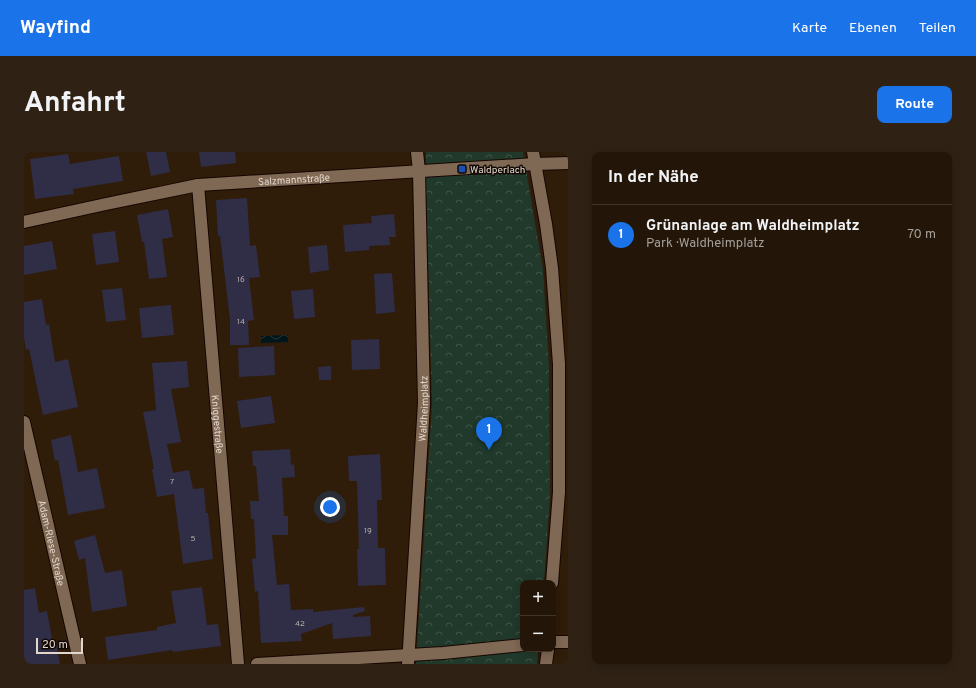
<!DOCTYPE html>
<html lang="de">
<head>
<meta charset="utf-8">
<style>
	:root { --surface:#231507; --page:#2f2215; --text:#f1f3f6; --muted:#a39f9b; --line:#403428; --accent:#1a73e8 }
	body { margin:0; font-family:Overpass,sans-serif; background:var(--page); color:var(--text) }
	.controls { position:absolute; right:12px; bottom:12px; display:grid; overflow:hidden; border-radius:8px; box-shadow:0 2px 10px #0003 }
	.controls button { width:36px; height:36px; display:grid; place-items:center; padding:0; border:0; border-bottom:1px solid var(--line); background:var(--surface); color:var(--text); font:20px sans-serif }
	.scale { position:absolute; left:12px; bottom:10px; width:47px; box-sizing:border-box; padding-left:4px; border:2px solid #e3d6cb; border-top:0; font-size:11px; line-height:14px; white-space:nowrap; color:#e3d6cb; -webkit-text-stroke:3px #110903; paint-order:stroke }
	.you { position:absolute; left:306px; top:355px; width:14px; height:14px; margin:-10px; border:3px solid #fff; border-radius:50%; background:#1a73e8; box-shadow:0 0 0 6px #1a73e833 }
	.badge { display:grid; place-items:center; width:26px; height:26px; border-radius:50%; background:var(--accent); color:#fff; font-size:13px; font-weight:700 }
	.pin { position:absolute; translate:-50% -33px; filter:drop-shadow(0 1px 2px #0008) }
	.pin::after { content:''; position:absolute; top:21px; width:14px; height:12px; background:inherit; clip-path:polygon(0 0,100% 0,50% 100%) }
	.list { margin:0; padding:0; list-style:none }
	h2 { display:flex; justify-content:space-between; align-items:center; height:52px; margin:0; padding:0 16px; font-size:17px }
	h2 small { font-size:13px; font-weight:400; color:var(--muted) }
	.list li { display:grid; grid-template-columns:26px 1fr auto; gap:12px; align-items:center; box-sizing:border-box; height:60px; padding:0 16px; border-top:1px solid var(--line) }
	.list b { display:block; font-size:15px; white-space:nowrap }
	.list p { margin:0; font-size:13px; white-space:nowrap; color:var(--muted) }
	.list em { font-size:13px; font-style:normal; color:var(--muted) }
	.map { position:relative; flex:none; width:544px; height:512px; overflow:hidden; border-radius:8px }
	header { display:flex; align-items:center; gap:24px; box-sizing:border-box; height:56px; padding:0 20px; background:var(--accent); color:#fff }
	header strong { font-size:19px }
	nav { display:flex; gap:22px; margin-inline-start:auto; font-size:14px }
	.intro { display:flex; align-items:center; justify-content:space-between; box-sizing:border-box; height:96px; padding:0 24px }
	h1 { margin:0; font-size:28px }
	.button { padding:10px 18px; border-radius:8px; background:var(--accent); color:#fff; font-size:14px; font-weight:700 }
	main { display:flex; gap:24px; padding:0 24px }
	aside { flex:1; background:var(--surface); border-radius:8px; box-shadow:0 2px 10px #0003 }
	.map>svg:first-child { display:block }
	.park { fill:url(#park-crowns) }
	.water { fill:url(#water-waves) }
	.building { fill:#302e46 }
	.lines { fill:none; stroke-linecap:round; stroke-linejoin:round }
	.minor-casing { stroke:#170600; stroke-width:14 }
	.minor { stroke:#7f6854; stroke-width:12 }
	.transit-dot { fill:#1a4fb4; stroke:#110903; stroke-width:1.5 }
	.labels { text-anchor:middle; stroke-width:3; stroke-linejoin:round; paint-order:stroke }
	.number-label { font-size:8px; fill:#b6acaa }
	.poi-label { font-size:10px; fill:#e3d6cb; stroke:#110903; text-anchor:start }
	.street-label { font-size:10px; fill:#e3d6cb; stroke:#110903 }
</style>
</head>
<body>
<header>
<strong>Wayfind</strong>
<nav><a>Karte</a><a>Ebenen</a><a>Teilen</a></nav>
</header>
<div class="intro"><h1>Anfahrt</h1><a class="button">Route</a></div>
<main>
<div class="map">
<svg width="544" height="512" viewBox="0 0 544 512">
	<defs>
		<pattern id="park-crowns" width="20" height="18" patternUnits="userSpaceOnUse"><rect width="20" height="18" fill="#20392b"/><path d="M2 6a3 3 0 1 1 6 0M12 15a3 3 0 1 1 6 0" fill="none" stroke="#405548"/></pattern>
		<pattern id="water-waves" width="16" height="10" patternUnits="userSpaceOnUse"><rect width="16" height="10" fill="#00161a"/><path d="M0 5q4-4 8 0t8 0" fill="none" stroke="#25373a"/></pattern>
	</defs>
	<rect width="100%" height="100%" fill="#2f1c09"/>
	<path class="park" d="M402,0H499L519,117L525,213L526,344L520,431H499V497H514L513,512H392L408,252L402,37Z"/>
	<path class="water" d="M264,183V190L237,191V184Z"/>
	<g class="building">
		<path d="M122,0H142L146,20L127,24Z"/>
		<path d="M175,0H211L212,11L177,15Z"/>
		<path d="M44,2L46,12L95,4L99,29L49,37L50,42L11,47L6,7Z"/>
		<path d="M223,46L226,94L232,93L236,125L225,126L230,168L224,169L225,193H206V168L196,84H194L192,48Z"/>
		<path d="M144,57L149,85L138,87L143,125L125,127L120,90H118L113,63Z"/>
		<path d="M370,62L372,85H365L366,93L345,94V98L321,100L319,73L348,71L347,64Z"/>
		<path d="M91,79L95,110L72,113L68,82Z"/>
		<path d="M28,89L33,117L0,123V94Z"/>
		<path d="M303,93L305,118L286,121L284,95Z"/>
		<path d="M368,121L371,160L352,162L350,122Z"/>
		<path d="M98,136L102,168L82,170L78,138Z"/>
		<path d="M289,137L291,165L270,167L267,139Z"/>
		<path d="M18,147L22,173L25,172L31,210L44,207L54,255L19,263L5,197L2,198L0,186V150Z"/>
		<path d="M147,153L150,183L118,186L115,156Z"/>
		<path d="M355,187L356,217L328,218L327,188Z"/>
		<path d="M250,194L251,223L215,225L214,196Z"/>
		<path d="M163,209L165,235L147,237L157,290L143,292L149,321L165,318L169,337L180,336L182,361H184L189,407L159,412L150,342L133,345L128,317H130L119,260L132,258L128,211Z"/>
		<path d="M307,214V228H295L294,215Z"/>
		<path d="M247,244L251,271L217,276L213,249Z"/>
		<path d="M47,283L54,320L73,316L81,356L44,363L34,308L31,309L27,288Z"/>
		<path d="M266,297L267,313L270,312L271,325L258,326L260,364H264V383H248L253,433L265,432L267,458L289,457V460L340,455L341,459L329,463V465L346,464L347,484L309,487L308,471L277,482L278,489L237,491L234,439L231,440L228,407L232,406L230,367H227L226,349H235L232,314H229L228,299Z"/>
		<path d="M356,302L358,348H353L354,396H361L362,433L334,434L333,397H335L333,329H325L324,304Z"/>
		<path d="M71,383L81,421L98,418L103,454L68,460L61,406L55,408L50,389Z"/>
		<path d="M178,435L183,473L194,472L197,494L149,500L148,498L84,508L81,485L133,478V475L152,471L147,439Z"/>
		<path d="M11,436L15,461L23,459L29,492L32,491L36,512H0V438Z"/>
	</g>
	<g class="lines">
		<defs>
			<g id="minor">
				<path d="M509,0L522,72L528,116L535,212V340L528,431"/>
				<path id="s1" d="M174,33L214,512"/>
				<path id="s2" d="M0,70L82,52L174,33L511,12L544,11"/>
				<path id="s3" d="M0,270L56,512"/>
				<path d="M529,490H544"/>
				<path d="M233,512L419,501L499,493"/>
				<path id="s4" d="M384,512L400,251L395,19L393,0"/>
				<path d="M522,512L524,497"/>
			</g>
		</defs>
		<use href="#minor" class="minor-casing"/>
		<use href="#minor" class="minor"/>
	</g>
	<rect class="transit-dot" x="434" y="13" width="8" height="8" rx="2"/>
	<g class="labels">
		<g class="number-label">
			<text x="217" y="130">16</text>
			<text x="217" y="172">14</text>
			<text x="148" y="332">7</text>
			<text x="344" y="381">19</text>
			<text x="169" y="389">5</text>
			<text x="276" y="474">42</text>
		</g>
		<g class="poi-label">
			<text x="446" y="21">Waldperlach</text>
		</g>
		<g class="street-label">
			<text dy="4" stroke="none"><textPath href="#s2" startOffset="274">Salzmannstraße</textPath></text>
			<text dy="4" stroke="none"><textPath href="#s4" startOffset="256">Waldheimplatz</textPath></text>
			<text dy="4" stroke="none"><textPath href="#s1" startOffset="240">Kniggestraße</textPath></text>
			<text dy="4" stroke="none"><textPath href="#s3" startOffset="124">Adam-Riese-Straße</textPath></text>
		</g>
	</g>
</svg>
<div class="controls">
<button>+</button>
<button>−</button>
</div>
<div class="scale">20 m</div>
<div class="you"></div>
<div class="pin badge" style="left:465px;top:298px">1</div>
</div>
<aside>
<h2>In der Nähe<small></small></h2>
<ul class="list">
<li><span class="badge">1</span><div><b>Grünanlage am Waldheimplatz</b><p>Park · Waldheimplatz</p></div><em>70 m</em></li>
</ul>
</aside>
</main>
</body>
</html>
